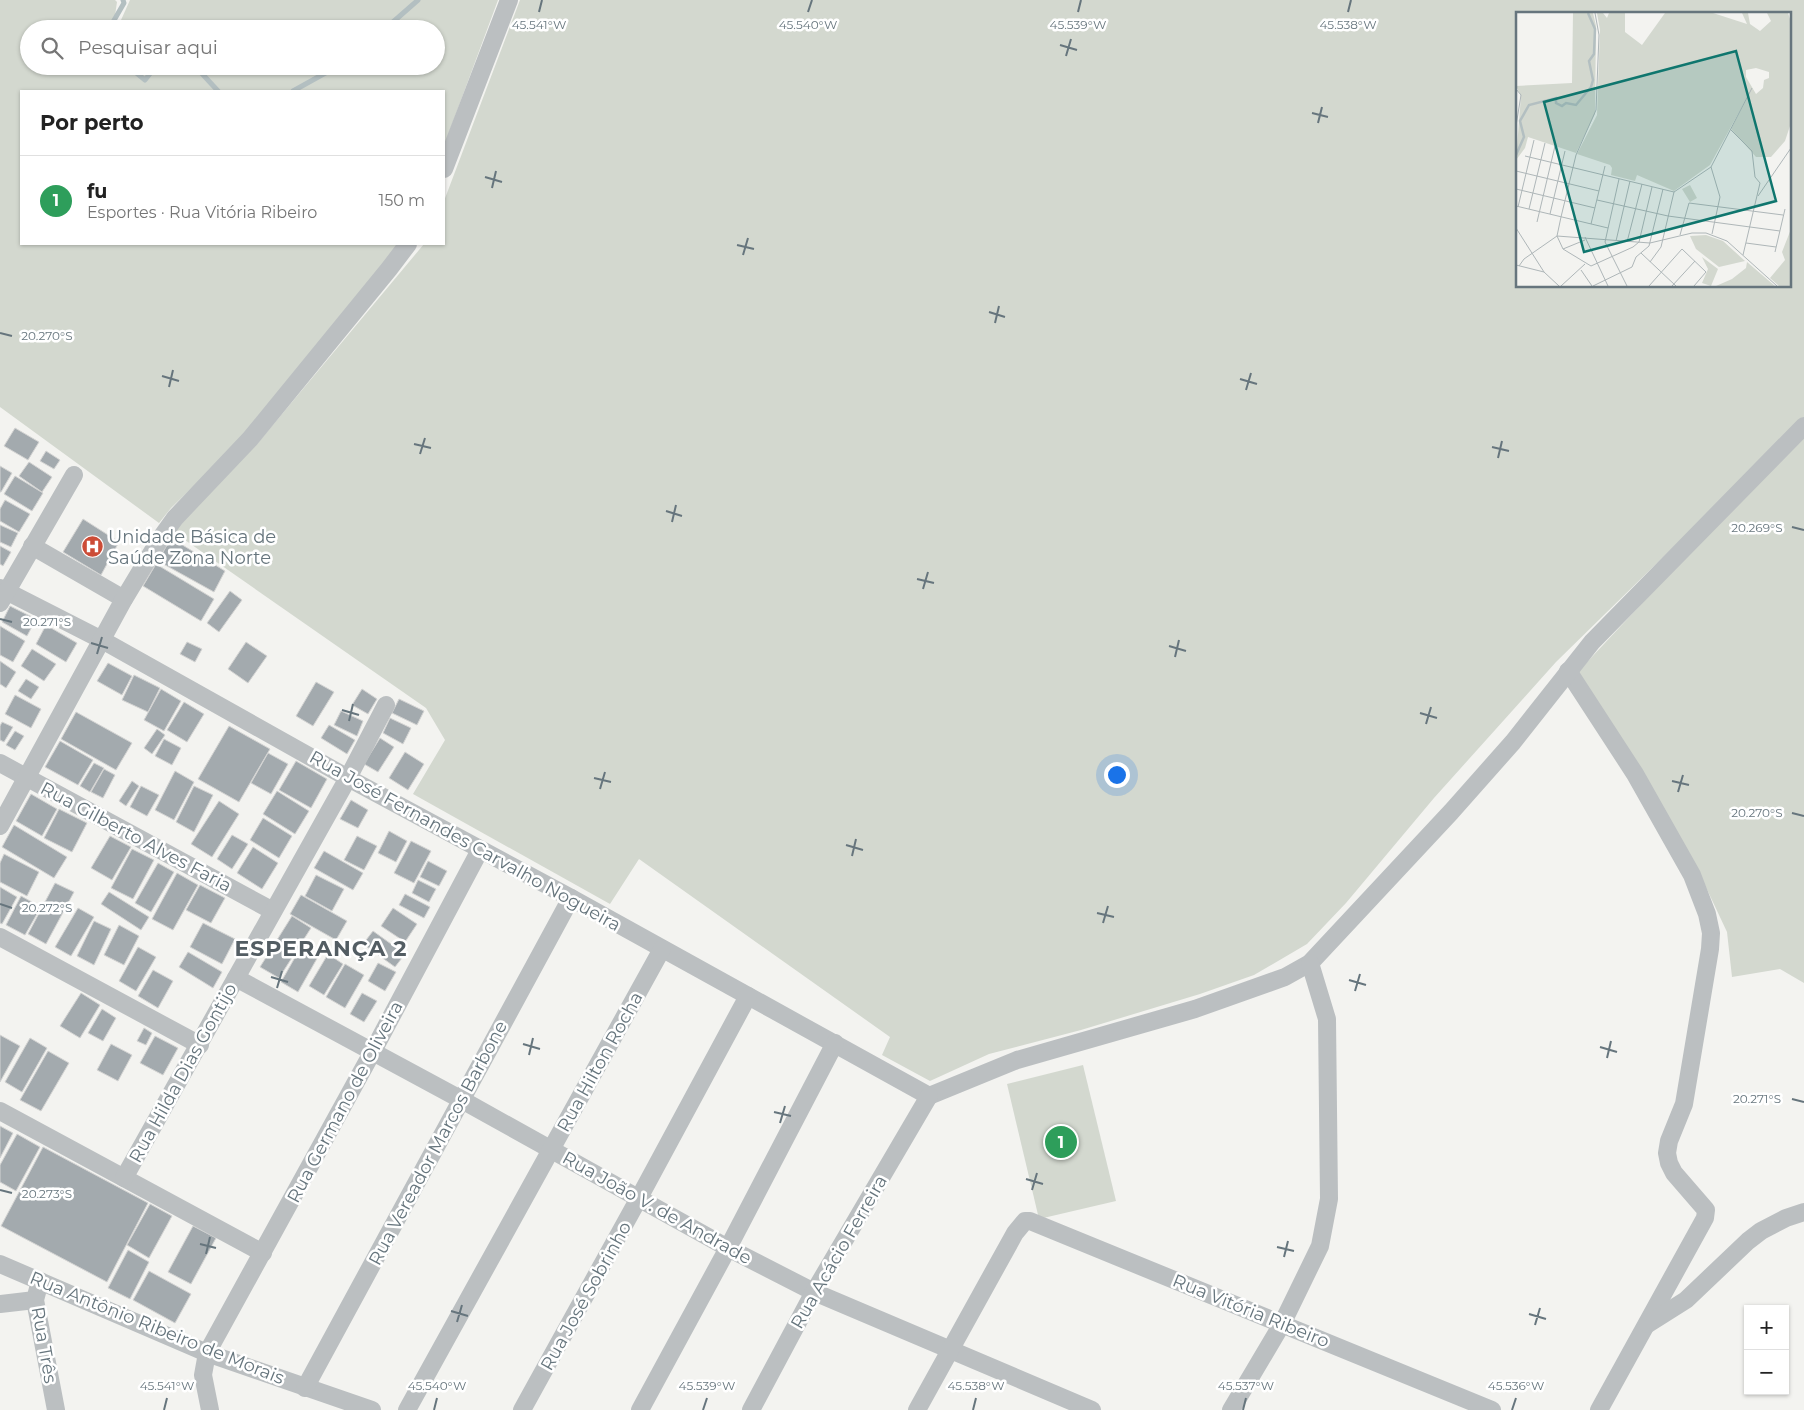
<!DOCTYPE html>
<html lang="pt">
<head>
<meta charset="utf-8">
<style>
	:root { --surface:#fff; --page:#f2f2f2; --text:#222; --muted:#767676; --line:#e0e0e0; --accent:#7c3aed }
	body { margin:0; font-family:Montserrat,sans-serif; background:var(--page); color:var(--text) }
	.controls { position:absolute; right:15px; bottom:15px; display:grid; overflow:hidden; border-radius:0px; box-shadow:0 1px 4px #0004 }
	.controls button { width:45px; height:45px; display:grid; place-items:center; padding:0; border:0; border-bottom:1px solid var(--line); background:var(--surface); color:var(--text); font:25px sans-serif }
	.you { position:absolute; left:1116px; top:774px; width:18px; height:18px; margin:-12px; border:4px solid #fff; border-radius:50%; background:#1a73e8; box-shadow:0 0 0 8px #1a73e833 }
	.badge { display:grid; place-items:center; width:32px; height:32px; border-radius:50%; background:var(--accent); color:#fff; font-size:16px; font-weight:700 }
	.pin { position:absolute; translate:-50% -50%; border:2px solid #fff; box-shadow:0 1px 5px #0006 }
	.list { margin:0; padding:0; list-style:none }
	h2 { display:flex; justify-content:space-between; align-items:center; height:65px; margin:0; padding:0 20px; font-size:21px }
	h2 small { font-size:16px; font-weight:400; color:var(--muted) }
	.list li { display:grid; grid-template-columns:32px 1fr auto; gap:15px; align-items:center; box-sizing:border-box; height:90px; padding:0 20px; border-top:1px solid var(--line) }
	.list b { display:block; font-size:19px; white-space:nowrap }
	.list p { margin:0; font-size:16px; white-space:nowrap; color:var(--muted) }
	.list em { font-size:16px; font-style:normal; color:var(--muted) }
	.icon { flex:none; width:28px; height:28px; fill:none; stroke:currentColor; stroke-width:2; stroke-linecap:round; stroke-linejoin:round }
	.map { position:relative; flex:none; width:1804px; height:1410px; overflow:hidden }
	.search { position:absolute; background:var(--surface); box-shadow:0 1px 4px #0004; left:20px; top:20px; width:425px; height:55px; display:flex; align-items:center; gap:12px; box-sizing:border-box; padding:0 18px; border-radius:28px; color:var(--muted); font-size:19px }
	.panel { position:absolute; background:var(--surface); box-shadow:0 1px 4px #0004; left:20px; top:90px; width:425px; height:155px; border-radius:0px }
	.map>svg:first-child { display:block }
	.green { fill:#d3d8cf; fill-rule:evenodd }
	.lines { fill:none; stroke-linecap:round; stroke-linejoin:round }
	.stream { stroke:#b3bfc1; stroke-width:5 }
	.building { fill:#a3aaae; stroke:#d4d4d3 }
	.minor { stroke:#bbbfc1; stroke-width:18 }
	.ticks { fill:none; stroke:#66757d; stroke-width:2 }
	.labels { text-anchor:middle; stroke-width:5; stroke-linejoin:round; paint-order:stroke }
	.poi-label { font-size:18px; fill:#66757d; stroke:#fff; text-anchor:start }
	.street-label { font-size:18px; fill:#66757d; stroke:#fff }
	.district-label { font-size:22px; font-weight:bold; letter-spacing:1px; fill:#535d63; stroke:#fff }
	.inset-river { fill:none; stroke:#b3bfc1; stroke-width:2.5 }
	.inset-road { fill:none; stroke:#aeb6b8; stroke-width:1 }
	.view { fill:#0f766e; fill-opacity:0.15; stroke:#0f766e; stroke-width:2.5 }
	.inset-edge { fill:none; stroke:#66757d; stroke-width:2.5 }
	.ticks-label { font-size:12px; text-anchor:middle; fill:#66757d; stroke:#fff; stroke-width:5; stroke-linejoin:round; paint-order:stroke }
</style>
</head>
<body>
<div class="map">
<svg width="1804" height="1410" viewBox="0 0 1804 1410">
	<rect width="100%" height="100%" fill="#f3f3f0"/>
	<g class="green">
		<path d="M0,0H115L117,2L113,29H29V66H436V29H117L130,0H498L444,146V91H21V244H402L242,439L171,508L159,523L0,407Z"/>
		<path d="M520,0H1804V419L1556,662L1434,798L1346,903L1307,944L1254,975L1200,994L1081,1030L989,1054L930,1081L882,1055L890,1037L639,859L610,904L413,794L445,740L426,708L172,531L257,444L424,244H444V201ZM1518,14H1790V286H1518Z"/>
		<path d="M1804,430V983L1780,969L1732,977L1727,932L1696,866L1575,675Z"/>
		<path d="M1083,1065L1116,1201L1039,1219L1007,1084Z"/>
	</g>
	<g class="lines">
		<g class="stream">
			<path d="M109,29L124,3L123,0"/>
			<path d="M385,29L418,0"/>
			<path d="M128,66L145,80L156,66"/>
			<path d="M195,66L218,91"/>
			<path d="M293,91L338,66"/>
		</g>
	</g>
	<g class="building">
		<path d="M15,428L39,442L28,460L4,446Z"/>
		<path d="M46,451L60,460L54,469L40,461Z"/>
		<path d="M29,462L52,477L42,492L19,476Z"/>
		<path d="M0,466L12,473L1,492H0Z"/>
		<path d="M15,476L43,493L32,511L4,494Z"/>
		<path d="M5,500L30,514L19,532L0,521V509Z"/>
		<path d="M83,519L119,542L101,575L63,552Z"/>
		<path d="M0,525L18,533L11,547L0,542Z"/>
		<path d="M171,538L225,571L214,592L158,561Z"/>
		<path d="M0,546L11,552L3,566L0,564Z"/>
		<path d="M156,564L214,599L201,621L143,586Z"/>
		<path d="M230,591L242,600L219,632L207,623Z"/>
		<path d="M10,606L36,619L27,636L2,622Z"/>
		<path d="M46,625L77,643L66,662L36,644Z"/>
		<path d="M0,626L25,641L13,662L0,655Z"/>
		<path d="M187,642L202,649L195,662L180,654Z"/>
		<path d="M246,642L267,656L248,683L228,669Z"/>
		<path d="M32,649L56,664L44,681L21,666Z"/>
		<path d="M0,661L16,672L6,688L0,684Z"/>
		<path d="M108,663L132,676L122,695L97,681Z"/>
		<path d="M134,675L160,688L148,712L122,700Z"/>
		<path d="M26,679L39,687L31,699L18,691Z"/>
		<path d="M316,682L334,692L313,726L296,716Z"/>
		<path d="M161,689L181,701L164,731L144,720Z"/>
		<path d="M362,689L377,699L368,714L352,705Z"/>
		<path d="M15,695L41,709L31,728L5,714Z"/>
		<path d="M399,699L424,711L417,725L392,713Z"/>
		<path d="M184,702L204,714L187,742L167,730Z"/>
		<path d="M341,711L363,721L357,736L334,725Z"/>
		<path d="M76,712L132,743L116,770L61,739Z"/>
		<path d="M390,718L411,728L403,744L383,733Z"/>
		<path d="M2,722L13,727L4,742L0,740V726Z"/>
		<path d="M329,725L355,740L347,754L321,738Z"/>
		<path d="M229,726L270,749L239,802L198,779Z"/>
		<path d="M157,729L165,735L152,754L144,748Z"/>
		<path d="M15,731L24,736L15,750L6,745Z"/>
		<path d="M380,738L394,747L378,772L364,764Z"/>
		<path d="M164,739L181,748L172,765L155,756Z"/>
		<path d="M60,741L93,760L78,785L45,767Z"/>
		<path d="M405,752L424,764L408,790L389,778Z"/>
		<path d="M268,753L288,764L271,794L251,783Z"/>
		<path d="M296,761L327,779L311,808L279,790Z"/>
		<path d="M94,763L104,768L90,792L80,786Z"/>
		<path d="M104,769L115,775L103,798L91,792Z"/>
		<path d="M175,771L194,782L174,820L155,810Z"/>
		<path d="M132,781L139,786L126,806L119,801Z"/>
		<path d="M141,786L159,795L147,816L130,807Z"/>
		<path d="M194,786L213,795L194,832L176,822Z"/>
		<path d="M277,791L309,811L295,834L263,814Z"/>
		<path d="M31,794L57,809L42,836L16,821Z"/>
		<path d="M351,800L368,810L358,828L340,819Z"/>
		<path d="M219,801L239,814L212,857L191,844Z"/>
		<path d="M59,809L87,823L72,852L44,838Z"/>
		<path d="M263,818L292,836L279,858L250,840Z"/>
		<path d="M14,825L67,857L54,878L2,847Z"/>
		<path d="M389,831L407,841L396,862L378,853Z"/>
		<path d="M232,835L248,844L232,869L217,859Z"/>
		<path d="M110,836L131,847L112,880L91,868Z"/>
		<path d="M357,836L377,846L364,870L344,860Z"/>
		<path d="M411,841L431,851L414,883L394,873Z"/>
		<path d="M253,847L278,863L262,889L237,873Z"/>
		<path d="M132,849L154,860L133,899L111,888Z"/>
		<path d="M324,851L363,873L353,890L314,868Z"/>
		<path d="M4,854L39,872L27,896L0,882V863Z"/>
		<path d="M428,861L447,871L439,886L420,877Z"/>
		<path d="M158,863L174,872L151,912L135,903Z"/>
		<path d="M177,873L198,885L173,930L152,919Z"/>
		<path d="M316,875L344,889L332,911L305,896Z"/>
		<path d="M418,880L436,889L429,902L412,893Z"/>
		<path d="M55,883L74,892L46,944L28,934Z"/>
		<path d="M200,885L225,898L211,923L186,910Z"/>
		<path d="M0,887L17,897L2,924L0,923Z"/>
		<path d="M109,892L149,917L141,930L101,904Z"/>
		<path d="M405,894L430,907L424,918L399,905Z"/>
		<path d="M301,895L347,921L336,940L290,914Z"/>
		<path d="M21,896L41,907L25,935L6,925Z"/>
		<path d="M78,908L94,917L71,956L55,947Z"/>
		<path d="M393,908L417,924L405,942L381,926Z"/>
		<path d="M292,916L311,928L279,978L260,967Z"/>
		<path d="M94,921L111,929L94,965L77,956Z"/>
		<path d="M203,923L235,939L222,964L190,947Z"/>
		<path d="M119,925L139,936L124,965L104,955Z"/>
		<path d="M373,931L405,954L395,967L363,944Z"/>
		<path d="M302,945L319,955L298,992L281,982Z"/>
		<path d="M138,947L156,957L136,991L119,981Z"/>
		<path d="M188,952L222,972L213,988L179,967Z"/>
		<path d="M328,954L343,964L324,995L309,986Z"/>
		<path d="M378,963L396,972L385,991L368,981Z"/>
		<path d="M345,964L364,975L345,1008L326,997Z"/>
		<path d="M153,970L173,981L158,1008L138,996Z"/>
		<path d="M81,993L100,1005L80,1038L60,1026Z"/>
		<path d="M362,993L377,1001L364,1022L350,1014Z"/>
		<path d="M102,1009L116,1018L103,1041L88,1033Z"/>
		<path d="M144,1028L152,1033L146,1045L137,1041Z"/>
		<path d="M0,1035L20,1046L0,1082Z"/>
		<path d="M155,1036L178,1048L163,1075L140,1063Z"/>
		<path d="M30,1038L47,1048L22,1092L5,1082Z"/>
		<path d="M111,1044L132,1055L118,1081L97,1070Z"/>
		<path d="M48,1051L69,1063L41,1111L20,1100Z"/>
		<path d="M0,1126L13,1133L0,1158Z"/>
		<path d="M17,1134L40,1147L16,1191L0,1182V1165Z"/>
		<path d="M43,1147L148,1203L107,1282L1,1226Z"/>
		<path d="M150,1204L172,1216L149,1258L127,1245Z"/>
		<path d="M193,1226L216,1238L191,1284L168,1272Z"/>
		<path d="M128,1250L149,1262L130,1299L108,1288Z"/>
		<path d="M149,1271L191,1294L175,1323L133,1300Z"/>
	</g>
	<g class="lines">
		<g class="minor">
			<path d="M444,169L509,0"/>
			<path d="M32,546L124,599"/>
			<path d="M0,588L102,640L348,778L571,898L929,1096"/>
			<path d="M0,603L74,475"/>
			<path d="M1568,671L1635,774L1692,875L1707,914L1711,933L1710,949L1684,1104L1669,1141L1667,1153L1669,1163L1674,1173L1706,1210L1705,1218L1599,1410"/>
			<path d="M0,763L273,911"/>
			<path d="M0,826L124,599L160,539L175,518L250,439L389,269L408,244"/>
			<path d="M0,937L200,1045"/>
			<path d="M236,978L462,1100L728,1248L814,1292L1092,1410"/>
			<path d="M929,1096L1017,1060L1195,1009L1285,977L1310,963L1451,812L1513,742L1592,642L1804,426"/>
			<path d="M0,1111L263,1253"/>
			<path d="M124,1178L348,778L386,705"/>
			<path d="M0,1264L207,1353L372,1410"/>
			<path d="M40,1281L35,1300L56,1410"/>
			<path d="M0,1304L35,1300"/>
			<path d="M1648,1324L1686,1300L1748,1241L1761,1231L1786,1218L1804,1212"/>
			<path d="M305,1388L571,898"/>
			<path d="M210,1410L203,1375L207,1353L373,1051L480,850"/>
			<path d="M407,1410L662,949"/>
			<path d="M522,1410L639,1198L748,996"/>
			<path d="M640,1410L728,1248L835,1043"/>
			<path d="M751,1410L814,1292L929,1096"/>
			<path d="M917,1410L1015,1233L1025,1221H1030L1492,1410"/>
			<path d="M1231,1410L1282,1324L1320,1246L1329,1199L1327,1019L1310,963"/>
		</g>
	</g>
	<path class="ticks" d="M539,12L542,0M808,12L812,0M1078,12L1081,0M1348,12L1351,0M1060,45L1077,50M1066,56L1071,39M1312,113L1328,117M1318,123L1322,107M485,177L502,182M492,188L496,171M737,245L754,249M743,255L748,238M989,312L1005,317M995,323L999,306M0,333L12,336M162,376L179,381M1240,379L1257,384M169,387L173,370M1246,390L1251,373M414,444L431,448M1492,447L1509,451M420,454L425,438M1498,458L1502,441M666,511L682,516M672,522L676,505M1792,527L1804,530M917,579L934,583M923,589L928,572M0,619L12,622M91,643L108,648M1169,646L1186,651M97,654L102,637M1175,657L1179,640M342,710L359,715M1420,713L1437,718M349,721L353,704M1426,724L1431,707M594,778L611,782M1672,781L1689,785M600,789L605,772M1678,792L1683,775M1792,813L1804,816M846,845L863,850M852,856L856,839M0,904L12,908M1097,913L1114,917M1103,923L1108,906M271,977L288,982M1349,980L1366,985M277,988L282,971M1355,991L1360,974M523,1044L540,1049M1600,1047L1617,1052M529,1055L533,1038M1607,1058L1611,1041M1792,1099L1804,1102M774,1112L791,1116M780,1123L785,1106M1026,1179L1043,1184M0,1190L12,1193M1032,1190L1037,1173M200,1244L216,1248M1277,1247L1294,1251M206,1254L210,1237M1284,1257L1288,1241M451,1311L468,1316M1529,1314L1546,1319M457,1322L462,1305M1535,1325L1540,1308M164,1410L167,1398M434,1410L437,1398M703,1410L707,1398M973,1410L976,1398M1243,1410L1246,1398M1512,1410L1516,1398"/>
	<defs>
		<symbol id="hospital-disc" viewBox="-11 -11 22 22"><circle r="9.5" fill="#cc4c37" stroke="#fff"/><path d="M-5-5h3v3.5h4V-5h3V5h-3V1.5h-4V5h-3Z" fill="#fff"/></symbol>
	</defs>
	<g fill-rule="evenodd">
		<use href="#hospital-disc" x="80" y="534" width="25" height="25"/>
	</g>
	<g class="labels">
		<g class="poi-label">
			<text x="108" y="543">Unidade Básica de<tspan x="108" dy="21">Saúde Zona Norte</tspan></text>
		</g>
		<g class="street-label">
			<text transform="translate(136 837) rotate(28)" y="6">Rua Gilberto Alves Faria</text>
			<text transform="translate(465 841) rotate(29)" y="6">Rua José Fernandes Carvalho Nogueira</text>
			<text transform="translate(600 1062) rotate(-61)" y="6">Rua Hilton Rocha</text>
			<text transform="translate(183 1073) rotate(-61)" y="6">Rua Hilda Dias Gontijo</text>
			<text transform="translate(345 1102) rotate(-62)" y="6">Rua Germano de Oliveira</text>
			<text transform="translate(438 1143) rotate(-62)" y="6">Rua Vereador Marcos Barbone</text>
			<text transform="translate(657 1208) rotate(29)" y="6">Rua João V. de Andrade</text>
			<text transform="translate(839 1252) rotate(-60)" y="6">Rua Acácio Ferreira</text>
			<text transform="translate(586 1296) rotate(-61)" y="6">Rua José Sobrinho</text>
			<text transform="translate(1251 1311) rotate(22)" y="6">Rua Vitória Ribeiro</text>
			<text transform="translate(157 1328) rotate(22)" y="6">Rua Antônio Ribeiro de Morais</text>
			<text transform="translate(44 1345) rotate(80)" y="6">Rua Três</text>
		</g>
		<g class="district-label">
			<text x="321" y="956">ESPERANÇA 2</text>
		</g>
	</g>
	<g transform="translate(1516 12)">
		<rect width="275" height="275" fill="#f3f3f0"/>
		<path d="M57,1H77L80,14L79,102L60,141L12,125L9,136L0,148L5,84L0,74L56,71ZM81,1H87L91,6L93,1H109V20L126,33L149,1H197L231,12L226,1H232L234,12L244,19L255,9L251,1H272L275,10V111L269,129L255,145H240L215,117L233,82L194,153L158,179L121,163L119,169L95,163L96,156L94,153L61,142L81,103L84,18ZM240,56L253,60V66L248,68L247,76L240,82L230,65V58ZM174,173L181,186L174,190L166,177ZM275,217V274H263L254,266L269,248L266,240ZM190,223L207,229L229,249L203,255L180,237L174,224ZM186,245L202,257L195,274L186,271L192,257ZM231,250L259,274H200L216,267L230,256Z" fill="#d3d8cf" fill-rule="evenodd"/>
		<path class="inset-river" d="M0,143L8,125L4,109L13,93L40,86V91L46,94L50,91L60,93L75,75L77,68L73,49L78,42L79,17L72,1"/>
		<path class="inset-road" d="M79,1L83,23L80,98L60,143L45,205L41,224L47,237L75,254L117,235L123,230L136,175M0,77L5,83L0,114M214,117L236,139L239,165L244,171L227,243M9,144L158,180M195,155L204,185L196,222M0,159L83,179M103,167L89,230L111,274M0,177L79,196M158,180L195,155L236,76M242,184L275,136M81,188L152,204L264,219M0,194L92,216M2,195L18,128M13,197L29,131M34,202L49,139M21,210L39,134M75,212L89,154M0,216L28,260L43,274M164,223L173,191L267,203M69,225L92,274M100,229L114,169M111,230L126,172M230,231L260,235M47,237L69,228M259,240L269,197M125,241L160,274M134,250L145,235L158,180M0,253L28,260M3,254L8,247L41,224L134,231L176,221H190L211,229L261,274M65,258L76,274M45,274L69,252M77,274L116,255L120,245L133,234L147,177M133,274L166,237L190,260L178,274M156,274L179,249"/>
		<path class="view" d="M220,39L260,189L68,240L28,90Z"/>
		<rect width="275" height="275" class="inset-edge"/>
	</g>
	<g class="ticks-label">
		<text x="539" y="29">45.541°W</text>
		<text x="808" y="29">45.540°W</text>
		<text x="1078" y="29">45.539°W</text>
		<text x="1348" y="29">45.538°W</text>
		<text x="47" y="340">20.270°S</text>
		<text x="1757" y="532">20.269°S</text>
		<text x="47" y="626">20.271°S</text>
		<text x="1757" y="817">20.270°S</text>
		<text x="47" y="912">20.272°S</text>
		<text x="1757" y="1103">20.271°S</text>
		<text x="47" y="1198">20.273°S</text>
		<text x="167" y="1390">45.541°W</text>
		<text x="437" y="1390">45.540°W</text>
		<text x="707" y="1390">45.539°W</text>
		<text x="976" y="1390">45.538°W</text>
		<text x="1246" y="1390">45.537°W</text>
		<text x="1516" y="1390">45.536°W</text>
	</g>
</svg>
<div class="controls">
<button>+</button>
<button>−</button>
</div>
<div class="you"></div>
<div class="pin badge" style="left:1061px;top:1142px;background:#2e9e5b">1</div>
<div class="search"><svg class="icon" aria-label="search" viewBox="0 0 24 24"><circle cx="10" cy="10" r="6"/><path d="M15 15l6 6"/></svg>Pesquisar aqui</div>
<section class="panel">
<h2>Por perto<small></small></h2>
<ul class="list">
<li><span class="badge" style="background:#2e9e5b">1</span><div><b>fu</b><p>Esportes · Rua Vitória Ribeiro</p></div><em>150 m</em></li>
</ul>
</section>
</div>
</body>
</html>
